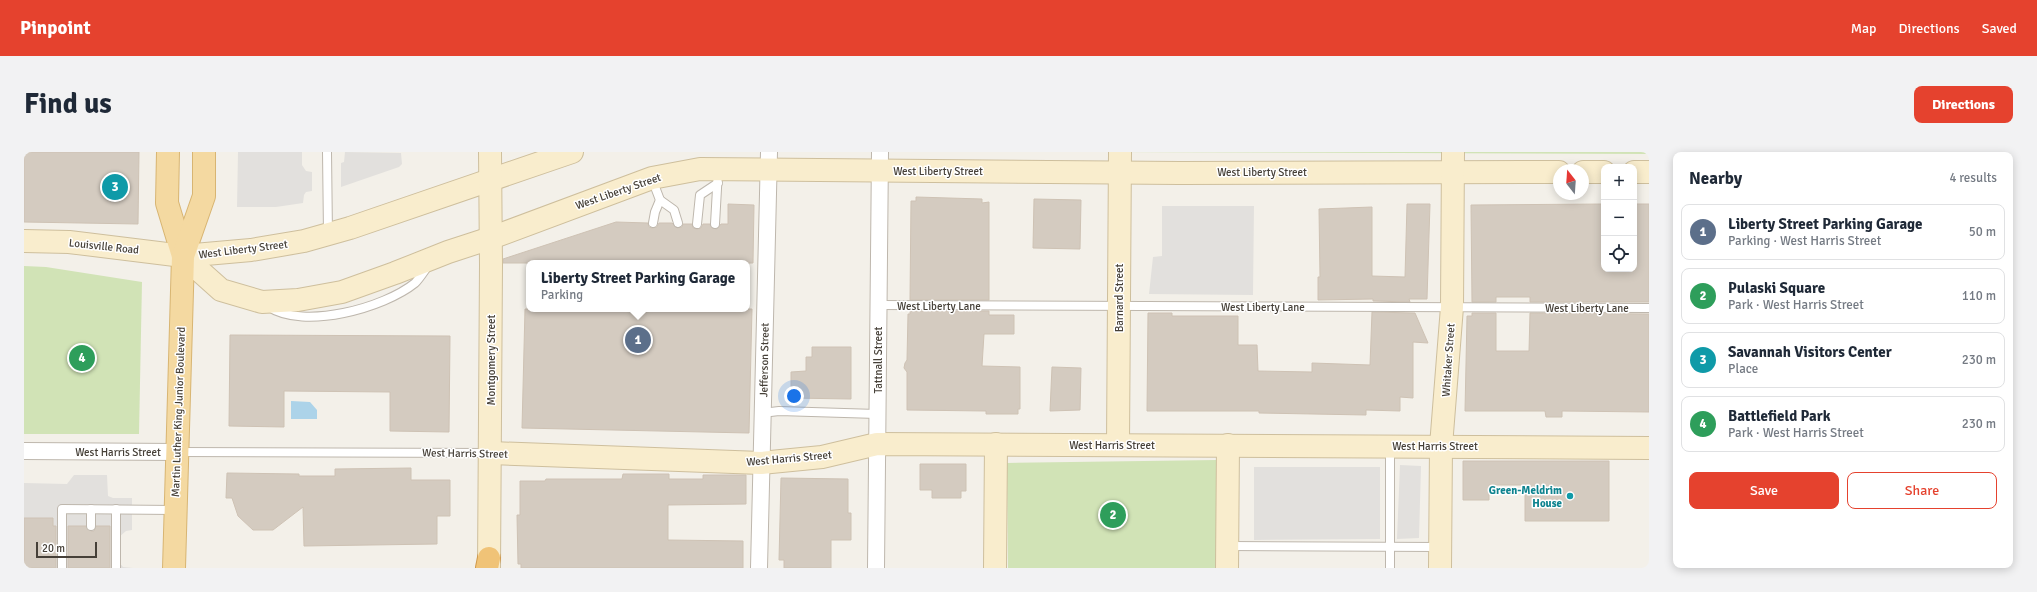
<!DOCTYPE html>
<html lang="en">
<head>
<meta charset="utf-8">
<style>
	:root { --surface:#fff; --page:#f2f2f3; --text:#1f2937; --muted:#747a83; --line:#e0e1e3; --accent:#e5422e }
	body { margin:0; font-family:Signika,sans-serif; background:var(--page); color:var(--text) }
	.controls { position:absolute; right:12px; top:12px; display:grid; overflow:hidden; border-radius:8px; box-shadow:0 2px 10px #0003 }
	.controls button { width:36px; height:36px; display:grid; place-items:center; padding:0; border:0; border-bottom:1px solid var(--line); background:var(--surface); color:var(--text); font:20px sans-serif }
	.compass { position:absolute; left:1529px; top:12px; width:36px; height:36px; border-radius:50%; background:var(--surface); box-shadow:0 2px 10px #0003; rotate:343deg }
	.scale { position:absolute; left:12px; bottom:10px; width:61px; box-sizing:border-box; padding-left:4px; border:2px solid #464038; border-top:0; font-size:11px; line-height:14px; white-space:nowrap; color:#464038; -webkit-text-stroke:3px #fff; paint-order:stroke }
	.you { position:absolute; left:770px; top:244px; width:14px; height:14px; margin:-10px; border:3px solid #fff; border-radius:50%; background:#1a73e8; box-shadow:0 0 0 6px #1a73e833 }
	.badge { display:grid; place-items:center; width:26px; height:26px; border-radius:50%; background:var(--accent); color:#fff; font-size:13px; font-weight:700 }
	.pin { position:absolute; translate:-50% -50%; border:2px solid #fff; box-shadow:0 1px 4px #0006 }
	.popup { position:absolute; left:502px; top:108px; width:224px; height:52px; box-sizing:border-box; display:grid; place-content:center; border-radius:8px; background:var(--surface); filter:drop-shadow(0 1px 3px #0005); font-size:13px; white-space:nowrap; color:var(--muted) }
	.popup b { font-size:15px; color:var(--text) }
	.popup::after { content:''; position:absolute; left:50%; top:100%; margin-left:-8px; border:8px solid transparent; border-top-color:var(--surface) }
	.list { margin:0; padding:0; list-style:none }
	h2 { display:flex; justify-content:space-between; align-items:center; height:52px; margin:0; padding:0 16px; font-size:17px }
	h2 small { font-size:13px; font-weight:400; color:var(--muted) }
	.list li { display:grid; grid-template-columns:26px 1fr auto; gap:12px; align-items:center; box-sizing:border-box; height:56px; margin:0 8px 8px; padding:0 8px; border:1px solid var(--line); border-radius:8px }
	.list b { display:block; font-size:15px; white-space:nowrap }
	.list p { margin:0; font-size:13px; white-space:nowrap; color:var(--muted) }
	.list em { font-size:13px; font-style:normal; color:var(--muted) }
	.actions { display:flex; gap:8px; padding:12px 16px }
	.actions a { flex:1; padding:9px 0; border:1px solid var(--accent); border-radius:8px; text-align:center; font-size:14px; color:var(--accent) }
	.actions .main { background:var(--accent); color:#fff }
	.icon { flex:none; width:22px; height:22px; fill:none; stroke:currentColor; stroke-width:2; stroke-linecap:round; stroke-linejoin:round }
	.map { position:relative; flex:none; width:1625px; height:416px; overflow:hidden; border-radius:8px }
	header { display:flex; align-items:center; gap:24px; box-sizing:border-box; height:56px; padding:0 20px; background:var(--accent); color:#fff }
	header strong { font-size:19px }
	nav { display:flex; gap:22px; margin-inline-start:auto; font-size:14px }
	.intro { display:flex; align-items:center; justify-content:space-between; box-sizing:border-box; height:96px; padding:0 24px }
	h1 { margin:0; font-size:28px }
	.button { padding:10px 18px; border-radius:8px; background:var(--accent); color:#fff; font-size:14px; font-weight:700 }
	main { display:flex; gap:24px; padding:0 24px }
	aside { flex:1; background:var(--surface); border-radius:8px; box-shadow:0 2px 10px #0003 }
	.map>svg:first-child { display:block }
	.green { fill:#d1e3b6 }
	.parking { fill:#e2e0dd }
	.water { fill:#acd3e9 }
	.building { fill:#d4cbc0; stroke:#cec2b4 }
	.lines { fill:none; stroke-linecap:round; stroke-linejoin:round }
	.lane-casing { stroke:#beb7ad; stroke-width:10 }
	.street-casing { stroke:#beb7ad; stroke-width:18 }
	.secondary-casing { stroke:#cebf9d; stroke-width:24 }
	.primary-casing { stroke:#d8b572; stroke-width:24 }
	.highway-casing { stroke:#ce9748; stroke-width:24 }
	.lane { stroke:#fff; stroke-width:8 }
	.street { stroke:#fff; stroke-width:16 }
	.secondary { stroke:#f9edcd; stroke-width:22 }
	.primary { stroke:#f4d9a1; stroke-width:22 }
	.highway { stroke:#f0c377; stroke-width:22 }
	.culture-dot { fill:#0f9aa8; stroke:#fff; stroke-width:1.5 }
	.labels { text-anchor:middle; stroke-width:3; stroke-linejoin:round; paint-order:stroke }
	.street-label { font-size:11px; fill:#464038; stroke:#fff }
	.culture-label { font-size:11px; font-weight:bold; fill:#0d838f; stroke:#fff; text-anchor:end }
</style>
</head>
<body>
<header>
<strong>Pinpoint</strong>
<nav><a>Map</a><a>Directions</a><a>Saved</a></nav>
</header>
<div class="intro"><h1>Find us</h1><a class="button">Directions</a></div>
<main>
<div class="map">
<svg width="1625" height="416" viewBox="0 0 1625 416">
	<rect width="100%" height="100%" fill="#f3f0e9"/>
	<g class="green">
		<path d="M1078,0H1625V2Z"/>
		<path d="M0,114L22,115L118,130L115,282H0Z"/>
		<path d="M1193,308L1194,416H984L983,311Z"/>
	</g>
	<g class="parking">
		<path d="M214,0H278V13L282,19L288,20V39L282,40L280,43L279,51L252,55H213Z"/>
		<path d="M321,0L377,1L378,12L375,15L317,35V11L320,10Z"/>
		<path d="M1138,54H1230L1229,143L1125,142L1129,105L1138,104Z"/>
		<path d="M1376,313L1397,314L1395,386L1373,387Z"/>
		<path d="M1230,315H1356V387L1230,388Z"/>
		<path d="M50,323H83L84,344L89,346H108V378L102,379L94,386V409L99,415L109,416H28L29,366H0V331L43,332Z"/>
	</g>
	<path class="water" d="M267,249L286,250L293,258V267H267Z"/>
	<g class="building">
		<path d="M0,0H115L114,72L0,70Z"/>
		<path d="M892,45L958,47V51L965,50V148H886L887,49H892Z"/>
		<path d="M1010,47L1057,48L1056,97L1009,96Z"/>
		<path d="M704,52L730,53L729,111H479V107L592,70L624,71L625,75L628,76L633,75L635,71H648L653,76L658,75L659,72H668L669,76L673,77L677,76L679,72H686L688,76L693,77L697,72H704Z"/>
		<path d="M1383,52H1406L1403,147H1385L1386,150L1349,149V147L1294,148V125H1296L1295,57L1348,55V124L1381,125Z"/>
		<path d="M1580,52V117H1610V52H1625V150H1506V145H1472V150H1448L1447,53Z"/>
		<path d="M501,157H728L725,281L498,276Z"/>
		<path d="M886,159H965V163H990V182H960L958,214L996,215V257H994V262H962V259L883,258V220L880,216L881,211L883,208L884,162H886Z"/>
		<path d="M1348,160L1391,161L1404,191L1389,190V246L1376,245V259L1342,258V263L1235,261V259H1123L1124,161H1148V164H1214V193H1233L1234,219L1288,220V211L1346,213Z"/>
		<path d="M1448,161H1472V199H1505L1506,161L1625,162V260L1538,259V265H1522L1521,259H1441L1443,164H1448Z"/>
		<path d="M206,183L426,184L425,280L366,279V240L260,239V275L205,274Z"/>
		<path d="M788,195H827V247L767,246V220L782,219V205H788Z"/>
		<path d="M1028,215L1057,216L1056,258L1026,259Z"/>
		<path d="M1439,309H1585V369H1501V333H1465V348H1439Z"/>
		<path d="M896,312H942V339H937V346H908V338H896Z"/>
		<path d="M387,316V328H426V364H413V392L280,394L279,355L249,378H229L214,364L208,346H202L203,321L275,322V324H311V317Z"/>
		<path d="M599,322H645V327H679V323H722V352L644,353V388L719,389V416H497V412H494L493,363H496V329H521L522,327H598Z"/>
		<path d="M757,326L824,327V361H827V388H807V416H760V408H755Z"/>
		<path d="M0,366H29V374H32V416H0Z"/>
		<path d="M44,374H62L67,379H70L72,374H86V416H44Z"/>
	</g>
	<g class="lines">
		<defs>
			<g id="lane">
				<path d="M303,0L304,82"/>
				<path d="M628,27L636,48L631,60L629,71"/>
				<path d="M636,48L650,58L654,71"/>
				<path d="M673,72L676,43L694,31"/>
				<path d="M691,72L694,19"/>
				<path d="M854,153L1625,156"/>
				<path d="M245,155C280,178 360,156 391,131C396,126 400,119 404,114"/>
				<path d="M738,261L755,259L853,262"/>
				<path d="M1366,295V416"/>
				<path d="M154,300L466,301"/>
				<path d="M67,374V357"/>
				<path d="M1204,394L1416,395"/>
				<path d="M38,416V357L151,358"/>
				<path d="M92,416V357"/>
			</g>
			<g id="street">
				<path d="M0,299L154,300"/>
				<path d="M735,416L745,0"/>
				<path d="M852,416L856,0"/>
			</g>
			<g id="secondary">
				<path d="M1559,20H1580"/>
				<path d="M1610,20H1625"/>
				<path d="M0,89L45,90L159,104L227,98L280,89L326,76L548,0"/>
				<path d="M159,104L197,138L238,150L274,148L318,140L371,121L424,100L467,86L628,26L676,17L1156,21L1535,20"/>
				<path d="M1094,293L1096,0"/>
				<path d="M467,301L737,311L798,305L853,292L1625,296"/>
				<path d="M465,416L467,113L466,0"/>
				<path d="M971,416L972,292"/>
				<path d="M1203,416L1204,293"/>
				<path d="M1416,416L1417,294L1428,155L1429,0"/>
			</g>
			<g id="primary">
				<path d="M144,0L143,51L159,104"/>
				<path d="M150,416L159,104L180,44V0"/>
			</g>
			<path id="highway" d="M463,416L465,406"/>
		</defs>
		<use href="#lane" class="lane-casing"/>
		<use href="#street" class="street-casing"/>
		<use href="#secondary" class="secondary-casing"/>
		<use href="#primary" class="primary-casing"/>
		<use href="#highway" class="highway-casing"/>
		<use href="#lane" class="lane"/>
		<use href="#street" class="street"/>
		<use href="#secondary" class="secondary"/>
		<use href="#primary" class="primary"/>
		<use href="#highway" class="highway"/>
	</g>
	<circle class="culture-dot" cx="1546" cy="344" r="4"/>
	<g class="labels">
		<g class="street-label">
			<text x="914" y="23">West Liberty Street</text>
			<text x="1238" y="24">West Liberty Street</text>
			<text transform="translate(594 39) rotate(-19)" y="4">West Liberty Street</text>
			<text transform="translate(80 94) rotate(6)" y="4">Louisville Road</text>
			<text transform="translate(219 97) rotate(-7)" y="4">West Liberty Street</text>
			<text transform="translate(1095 146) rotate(-90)" y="4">Barnard Street</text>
			<text x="915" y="158">West Liberty Lane</text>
			<text x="1239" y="159">West Liberty Lane</text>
			<text x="1563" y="160">West Liberty Lane</text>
			<text transform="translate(467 208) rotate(-90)" y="4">Montgomery Street</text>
			<text transform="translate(740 208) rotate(-89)" y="4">Jefferson Street</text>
			<text transform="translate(854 208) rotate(-90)" y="4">Tattnall Street</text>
			<text transform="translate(1424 208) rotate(-86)" y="4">Whitaker Street</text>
			<text transform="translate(154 260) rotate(-88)" y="4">Martin Luther King Junior Boulevard</text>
			<text x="1088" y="297">West Harris Street</text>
			<text x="1411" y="298">West Harris Street</text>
			<text x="94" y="304">West Harris Street</text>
			<text transform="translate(441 301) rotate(1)" y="4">West Harris Street</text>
			<text transform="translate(765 306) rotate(-5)" y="4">West Harris Street</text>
		</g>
		<g class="culture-label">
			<text x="1538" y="342">Green-Meldrim<tspan x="1538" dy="13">House</tspan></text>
		</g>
	</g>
</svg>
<div class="controls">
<button>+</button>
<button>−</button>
<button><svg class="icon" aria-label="locate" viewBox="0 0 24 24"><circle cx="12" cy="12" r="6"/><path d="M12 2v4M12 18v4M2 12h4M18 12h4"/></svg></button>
</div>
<svg class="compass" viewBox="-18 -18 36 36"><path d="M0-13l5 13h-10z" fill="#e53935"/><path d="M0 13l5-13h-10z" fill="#747a83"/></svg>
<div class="scale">20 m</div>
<div class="you"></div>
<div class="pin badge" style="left:614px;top:188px;background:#5c6f8a">1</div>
<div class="popup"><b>Liberty Street Parking Garage</b>Parking</div>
<div class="pin badge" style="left:1089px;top:363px;background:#2e9e5b">2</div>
<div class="pin badge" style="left:91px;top:35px;background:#0f9aa8">3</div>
<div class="pin badge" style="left:58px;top:206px;background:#2e9e5b">4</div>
</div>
<aside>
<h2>Nearby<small>4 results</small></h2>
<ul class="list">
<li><span class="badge" style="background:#5c6f8a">1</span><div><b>Liberty Street Parking Garage</b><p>Parking · West Harris Street</p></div><em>50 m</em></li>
<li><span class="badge" style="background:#2e9e5b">2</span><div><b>Pulaski Square</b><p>Park · West Harris Street</p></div><em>110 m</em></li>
<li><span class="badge" style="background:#0f9aa8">3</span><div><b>Savannah Visitors Center</b><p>Place</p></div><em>230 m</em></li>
<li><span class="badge" style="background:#2e9e5b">4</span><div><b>Battlefield Park</b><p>Park · West Harris Street</p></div><em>230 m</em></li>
</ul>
<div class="actions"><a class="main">Save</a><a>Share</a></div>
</aside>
</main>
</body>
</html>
